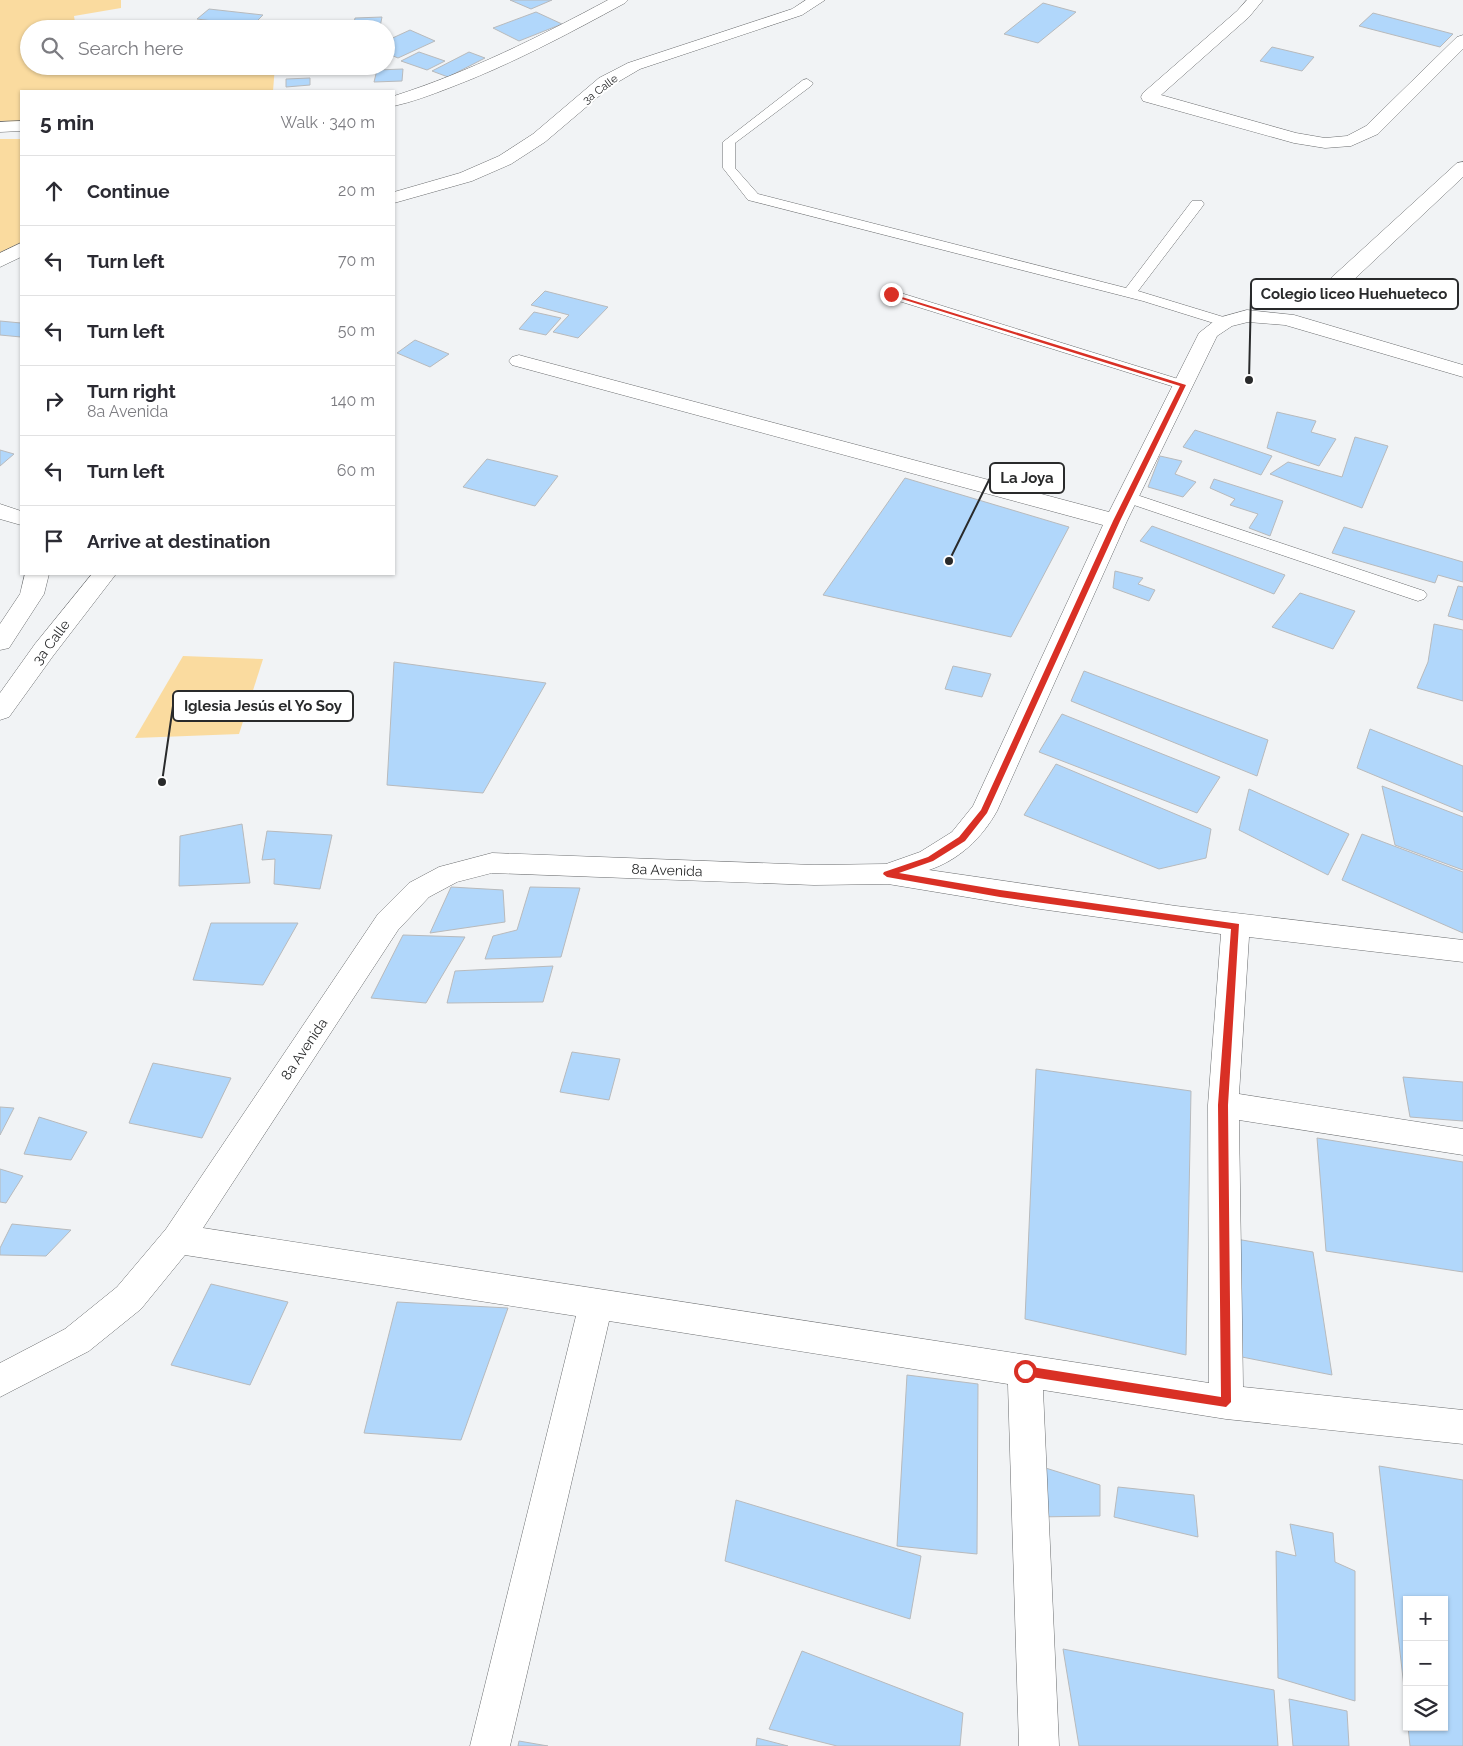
<!DOCTYPE html>
<html lang="en">
<head>
<meta charset="utf-8">
<style>
	:root { --surface:#fff; --page:#f7f7f7; --text:#2b2b33; --muted:#7c7c81; --line:#e1e1e2 }
	body { margin:0; font-family:Raleway,sans-serif; background:var(--page); color:var(--text) }
	.controls { position:absolute; right:15px; bottom:15px; display:grid; overflow:hidden; border-radius:0px; box-shadow:0 1px 4px #0004 }
	.controls button { width:45px; height:45px; display:grid; place-items:center; padding:0; border:0; border-bottom:1px solid var(--line); background:var(--surface); color:var(--text); font:25px sans-serif }
	.stop { position:absolute; width:15px; height:15px; margin:-11px; border:4px solid #d93025; border-radius:50%; background:#fff }
	.stop.end { background:#d93025; border-color:#fff; box-shadow:0 1px 5px #0008 }
	.list { margin:0; padding:0; list-style:none }
	h2 { display:flex; justify-content:space-between; align-items:center; height:65px; margin:0; padding:0 20px; font-size:21px }
	h2 small { font-size:16px; font-weight:400; color:var(--muted) }
	.list li { display:grid; grid-template-columns:32px 1fr auto; gap:15px; align-items:center; box-sizing:border-box; height:70px; padding:0 20px; border-top:1px solid var(--line) }
	.list b { display:block; font-size:19px; white-space:nowrap }
	.list p { margin:0; font-size:16px; white-space:nowrap; color:var(--muted) }
	.list em { font-size:16px; font-style:normal; color:var(--muted) }
	.icon { flex:none; width:28px; height:28px; fill:none; stroke:currentColor; stroke-width:2; stroke-linecap:round; stroke-linejoin:round }
	.map { position:relative; flex:none; width:1463px; height:1746px; overflow:hidden }
	.search { position:absolute; background:var(--surface); box-shadow:0 1px 4px #0004; left:20px; top:20px; width:375px; height:55px; display:flex; align-items:center; gap:12px; box-sizing:border-box; padding:0 18px; border-radius:28px; color:var(--muted); font-size:19px }
	.panel { position:absolute; background:var(--surface); box-shadow:0 1px 4px #0004; left:20px; top:90px; width:375px; height:485px; border-radius:0px }
	.map>svg:first-child { display:block }
	.green { fill:#fadb9f }
	.building { fill:#b1d7fb; stroke:#b8babc }
	.lines { fill:none; stroke-linecap:round; stroke-linejoin:round }
	.lane-casing { stroke:#6b6d6f; stroke-width:1 }
	.street-casing { stroke:#6b6d6f; stroke-width:1 }
	.secondary-casing { stroke:#6b6d6f; stroke-width:1 }
	.lane { fill:#fff; fill-rule:evenodd }
	.street { fill:#fff; fill-rule:evenodd }
	.secondary { fill:#fff; fill-rule:evenodd }
	.route { fill:#d93025 }
	.labels { text-anchor:middle; stroke-width:4; stroke-linejoin:round; paint-order:stroke }
	.far-street-label { font-size:11px; fill:#292a2b; stroke:#fff }
	.street-label { font-size:14px; fill:#292a2b; stroke:#fff }
	.leader { fill:none; stroke:#292a2b; stroke-width:2 }
	.callout-dot { fill:#292a2b; stroke:#fff; stroke-width:2 }
	.callout { fill:#fff; stroke:#292a2b; stroke-width:2 }
	.callout-label { font-size:15px; text-anchor:middle; font-weight:bold; fill:#292a2b }
</style>
</head>
<body>
<div class="map">
<svg width="1463" height="1746" viewBox="0 0 1463 1746">
	<rect width="100%" height="100%" fill="#f1f3f5"/>
	<g class="green">
		<path d="M0,0H121V8L74,16L76,29H29V66H275L273,91H21V122L0,124Z"/>
		<path d="M0,139H21V243L0,253Z"/>
		<path d="M183,656L263,659L239,734L135,738Z"/>
	</g>
	<g class="building">
		<path d="M510,0H552L531,9Z"/>
		<path d="M1043,3L1076,12L1038,43L1004,34Z"/>
		<path d="M209,9L263,15L252,26L197,19Z"/>
		<path d="M536,12L562,24L519,41L493,28Z"/>
		<path d="M1373,13L1453,34L1440,47L1359,26Z"/>
		<path d="M382,17L380,27L353,28L355,18Z"/>
		<path d="M410,30L435,41L398,58L386,53V48L391,46L386,44V41Z"/>
		<path d="M1272,47L1314,57L1302,71L1260,61Z"/>
		<path d="M419,52L445,61L427,70L401,61Z"/>
		<path d="M469,52L485,58L448,77L432,71Z"/>
		<path d="M403,69L402,81L374,82L377,70Z"/>
		<path d="M310,78V85L286,87V79Z"/>
		<path d="M545,291L608,307L578,338L553,332L569,315L531,305Z"/>
		<path d="M534,312L561,318L546,335L519,329Z"/>
		<path d="M0,321L21,323V337L0,335Z"/>
		<path d="M415,340L449,354L430,367L397,353Z"/>
		<path d="M1277,412L1316,421L1311,432L1336,439L1319,466L1267,448Z"/>
		<path d="M1195,430L1272,456L1261,475L1183,447Z"/>
		<path d="M1355,437L1388,446L1362,508L1270,474L1288,462L1342,477Z"/>
		<path d="M0,450L14,454L0,466Z"/>
		<path d="M1160,456L1182,461L1175,474L1196,482L1183,497L1148,487Z"/>
		<path d="M487,459L558,476L535,506L463,487Z"/>
		<path d="M905,478L1069,527L1011,637L823,595Z"/>
		<path d="M1214,479L1283,501L1270,536L1249,528L1258,514L1230,505L1235,499L1210,488Z"/>
		<path d="M1152,526L1285,575L1274,594L1140,541Z"/>
		<path d="M1344,527L1463,562V582L1438,575L1435,583L1332,553Z"/>
		<path d="M1115,571L1143,578L1138,584L1155,590L1149,601L1113,588Z"/>
		<path d="M1458,586L1463,587V620L1448,616Z"/>
		<path d="M1300,593L1355,611L1333,649L1272,627Z"/>
		<path d="M1434,624L1463,630V701L1417,688L1428,662Z"/>
		<path d="M394,662L546,683L483,793L387,785Z"/>
		<path d="M953,666L991,674L982,697L945,689Z"/>
		<path d="M1084,671L1268,740L1257,776L1071,701Z"/>
		<path d="M1062,714L1220,777L1197,813L1039,752Z"/>
		<path d="M1370,729L1463,766V812L1357,768Z"/>
		<path d="M1056,764L1211,829L1206,858L1159,869L1024,815Z"/>
		<path d="M1382,786L1463,817V870L1395,845Z"/>
		<path d="M1249,789L1349,834L1328,875L1239,830Z"/>
		<path d="M242,824L250,883L179,886L180,836Z"/>
		<path d="M267,831L332,835L320,889L274,884L275,859L262,860Z"/>
		<path d="M1362,834L1463,872V933L1342,880Z"/>
		<path d="M451,887L503,890L505,922L430,933Z"/>
		<path d="M530,887L580,888L561,957L485,959L493,936L517,930Z"/>
		<path d="M211,923H298L263,985L193,980Z"/>
		<path d="M403,935L465,937L426,1003L371,998Z"/>
		<path d="M553,966L543,1002L447,1003L455,971Z"/>
		<path d="M572,1052L620,1059L609,1100L560,1092Z"/>
		<path d="M153,1063L231,1078L202,1138L129,1123Z"/>
		<path d="M1036,1069L1191,1091L1186,1355L1025,1319Z"/>
		<path d="M1403,1077L1463,1082V1121L1410,1117Z"/>
		<path d="M0,1107L14,1108L0,1135Z"/>
		<path d="M39,1117L87,1132L71,1160L24,1154Z"/>
		<path d="M1317,1138L1463,1162V1272L1326,1251Z"/>
		<path d="M0,1169L23,1176L6,1203L0,1202Z"/>
		<path d="M12,1224L71,1230L46,1256L0,1255V1248Z"/>
		<path d="M1236,1239L1313,1252L1332,1375L1237,1356Z"/>
		<path d="M211,1284L288,1302L250,1385L171,1365Z"/>
		<path d="M397,1302L508,1308L461,1440L364,1433Z"/>
		<path d="M907,1375L978,1384L977,1554L897,1546Z"/>
		<path d="M1036,1465L1100,1485V1516L1035,1517Z"/>
		<path d="M1379,1466L1463,1480V1746H1410L1408,1727H1444V1600H1407V1714Z"/>
		<path d="M1118,1487L1194,1495L1198,1537L1114,1517Z"/>
		<path d="M736,1500L921,1556L910,1619L725,1561Z"/>
		<path d="M1290,1524L1333,1533L1335,1562L1355,1571V1701L1278,1678L1276,1551L1296,1556Z"/>
		<path d="M1063,1649L1274,1690L1278,1746H1079Z"/>
		<path d="M802,1651L963,1713L960,1746H837L769,1729Z"/>
		<path d="M1289,1699L1347,1711L1349,1746H1293Z"/>
		<path d="M757,1738L788,1746H756Z"/>
		<path d="M519,1741L548,1746H518Z"/>
	</g>
	<g class="lines">
		<defs>
			<g id="lane">
				<path d="M807,79L813,83L811,86L735,143V168L758,194L1126,288L1192,201H1202L1204,204L1202,207L1138,291L1230,319L1232,322L1230,325H1220L1143,301L748,200L723,168V142L803,80Z"/>
				<path d="M891,290L1188,382L1191,385L1188,388H1178L886,297L884,294L886,291Z"/>
				<path d="M1128,492L1424,591L1427,595L1424,599L1418,601L1412,599L1122,501L1120,497L1122,493Z"/>
			</g>
			<g id="street">
				<path d="M608,0H628L625,3C568,34 510,65 449,88C431,95 412,102 394,106V96C469,72 539,37 608,0Z"/>
				<path d="M1247,0H1263L1249,17L1161,95L1296,133L1325,138L1347,136L1366,126L1457,37L1463,35V49L1378,134L1351,146L1325,148L1294,143L1143,101L1141,97L1143,93L1237,11Z"/>
				<path d="M21,121V131L0,132V122Z"/>
				<path d="M1463,162V177L1330,302L1323,304L1316,302L1313,298L1331,278L1457,163Z"/>
				<path d="M21,243V257L0,267V253Z"/>
				<path d="M1247,310L1294,315L1463,365V377L1285,325L1248,322L1232,326L1217,336L1127,521L997,811C982,838 959,860 929,870L1176,906L1463,940V962L1249,937L1239,1094L1463,1129V1155L1239,1120L1243,1387L1463,1410V1444L1226,1419L1043,1390L1059,1746H1019L1008,1384L609,1321L510,1746H470L576,1316L185,1255L141,1309L89,1351L0,1397V1363L65,1329L117,1287L166,1229L378,914L409,883L439,867L492,853L814,865L886,864L920,852L952,832L973,806L1103,525L512,365L509,361L512,357L519,355L526,357L1109,512L1199,333L1218,318ZM492,873L814,885L888,884L1033,908L1221,934L1208,1105L1209,1383L203,1228L398,930L429,897L457,882Z"/>
				<path d="M0,504L21,511V525L0,519Z"/>
				<path d="M25,574H49L44,594L9,648L0,650V624L20,594Z"/>
			</g>
			<g id="secondary">
				<path d="M806,0H825L802,15L640,69L611,86L545,142L511,164L472,181L394,203V192L460,173L499,156L533,134L599,78L628,63L792,9Z"/>
				<path d="M92,574H116L53,656L9,717L0,720V693L35,644Z"/>
			</g>
		</defs>
		<use href="#lane" class="lane-casing"/>
		<use href="#street" class="street-casing"/>
		<use href="#secondary" class="secondary-casing"/>
		<use href="#lane" class="lane"/>
		<use href="#street" class="street"/>
		<use href="#secondary" class="secondary"/>
	</g>
	<path class="route" d="M889,293L1186,385L1120,521L987,813L965,841L933,861L899,873L1000,890L1239,924L1228,1105L1231,1402L1226,1407L1025,1376L1020,1371L1025,1366L1221,1397L1218,1105L1231,929L1000,897L887,877L883,874L884,872L928,857L959,837L981,810L1113,521L1180,386L889,295Z"/>
	<g class="labels">
		<g class="far-street-label">
			<text transform="translate(600 89) rotate(-37)" y="4">3a Calle</text>
		</g>
		<g class="street-label">
			<text transform="translate(51 642) rotate(-53)" y="5">3a Calle</text>
			<text transform="translate(667 870) rotate(2)" y="5">8a Avenida</text>
			<text transform="translate(304 1049) rotate(-56)" y="5">8a Avenida</text>
		</g>
	</g>
	<path class="leader" d="M1249 380L1251 294M949 561L990 478M162 782L173 706"/>
	<g class="callout-dot">
		<circle cx="1249" cy="380" r="5"/>
		<circle cx="949" cy="561" r="5"/>
		<circle cx="162" cy="782" r="5"/>
	</g>
	<g class="callout">
		<rect x="1251" y="279" width="207" height="30" rx="5"/>
		<rect x="990" y="463" width="74" height="30" rx="5"/>
		<rect x="173" y="691" width="180" height="30" rx="5"/>
	</g>
	<g class="callout-label">
		<text x="1354" y="299">Colegio liceo Huehueteco</text>
		<text x="1027" y="483">La Joya</text>
		<text x="263" y="711">Iglesia Jesús el Yo Soy</text>
	</g>
</svg>
<div class="controls">
<button>+</button>
<button>−</button>
<button><svg class="icon" aria-label="layers" viewBox="0 0 24 24"><path d="M12 4l9 5-9 5-9-5zM3 14l9 5 9-5"/></svg></button>
</div>
<div class="stop" style="left:1025px;top:1371px"></div>
<div class="stop end" style="left:891px;top:294px"></div>
<div class="search"><svg class="icon" aria-label="search" viewBox="0 0 24 24"><circle cx="10" cy="10" r="6"/><path d="M15 15l6 6"/></svg>Search here</div>
<section class="panel">
<h2>5 min<small>Walk · 340 m</small></h2>
<ul class="list">
<li><svg class="icon" aria-label="ahead" viewBox="0 0 24 24"><path d="M12 20V5M6 11l6-6 6 6"/></svg><div><b>Continue</b></div><em>20 m</em></li>
<li><svg class="icon" aria-label="left" viewBox="0 0 24 24"><path d="M17 20v-9H6M10 6l-5 5 5 5"/></svg><div><b>Turn left</b></div><em>70 m</em></li>
<li><svg class="icon" aria-label="left" viewBox="0 0 24 24"><path d="M17 20v-9H6M10 6l-5 5 5 5"/></svg><div><b>Turn left</b></div><em>50 m</em></li>
<li><svg class="icon" aria-label="right" viewBox="0 0 24 24"><path d="M7 20v-9h11M14 6l5 5-5 5"/></svg><div><b>Turn right</b><p>8a Avenida</p></div><em>140 m</em></li>
<li><svg class="icon" aria-label="left" viewBox="0 0 24 24"><path d="M17 20v-9H6M10 6l-5 5 5 5"/></svg><div><b>Turn left</b></div><em>60 m</em></li>
<li><svg class="icon" aria-label="arrive" viewBox="0 0 24 24"><path d="M6 21V4h12l-3 4 3 4H6"/></svg><div><b>Arrive at destination</b></div></li>
</ul>
</section>
</div>
</body>
</html>
